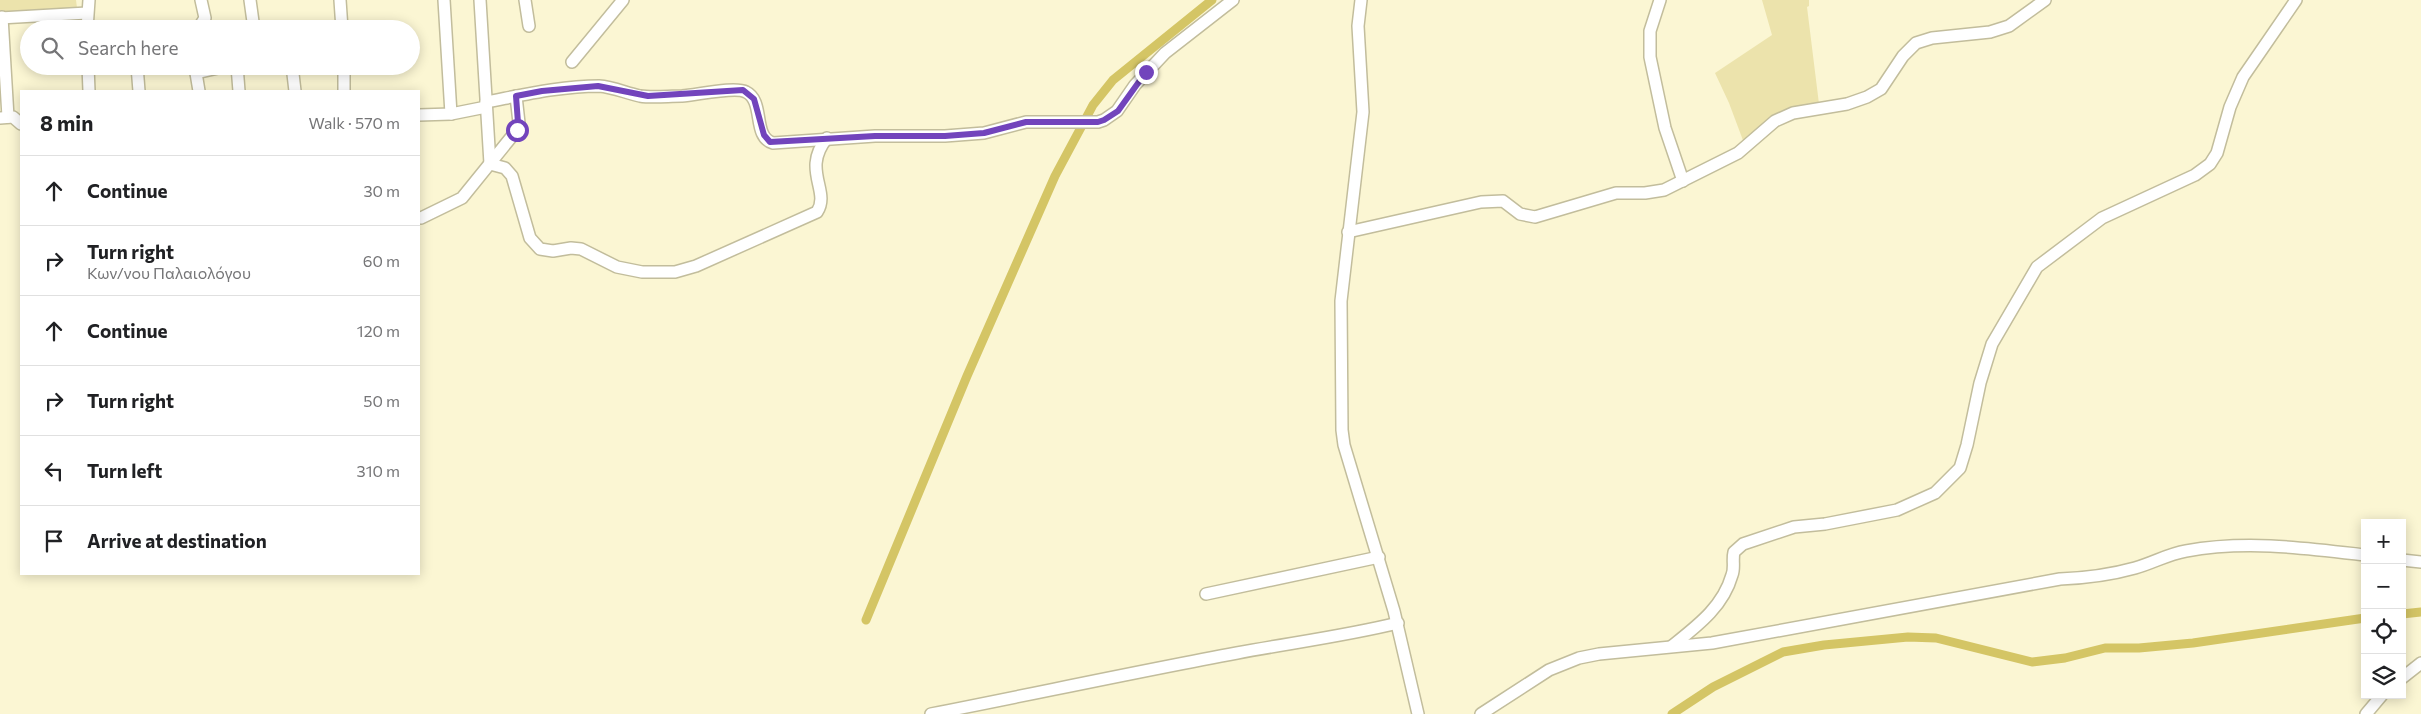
<!DOCTYPE html>
<html lang="en">
<head>
<meta charset="utf-8">
<style>
	:root { --surface:#fff; --page:#f6f6f6; --text:#202124; --muted:#757577; --line:#e0e0e0 }
	body { margin:0; font-family:Commissioner,sans-serif; background:var(--page); color:var(--text) }
	.controls { position:absolute; right:15px; bottom:15px; display:grid; overflow:hidden; border-radius:0px; box-shadow:0 2px 12px #0003 }
	.controls button { width:45px; height:45px; display:grid; place-items:center; padding:0; border:0; border-bottom:1px solid var(--line); background:var(--surface); color:var(--text); font:25px sans-serif }
	.stop { position:absolute; width:15px; height:15px; margin:-11px; border:4px solid #7244bc; border-radius:50%; background:#fff }
	.stop.end { background:#7244bc; border-color:#fff; box-shadow:0 1px 5px #0008 }
	.list { margin:0; padding:0; list-style:none }
	h2 { display:flex; justify-content:space-between; align-items:center; height:65px; margin:0; padding:0 20px; font-size:21px }
	h2 small { font-size:16px; font-weight:400; color:var(--muted) }
	.list li { display:grid; grid-template-columns:32px 1fr auto; gap:15px; align-items:center; box-sizing:border-box; height:70px; padding:0 20px; border-top:1px solid var(--line) }
	.list b { display:block; font-size:19px; white-space:nowrap }
	.list p { margin:0; font-size:16px; white-space:nowrap; color:var(--muted) }
	.list em { font-size:16px; font-style:normal; color:var(--muted) }
	.icon { flex:none; width:28px; height:28px; fill:none; stroke:currentColor; stroke-width:2; stroke-linecap:round; stroke-linejoin:round }
	.map { position:relative; flex:none; width:2421px; height:714px; overflow:hidden }
	.search { position:absolute; background:var(--surface); box-shadow:0 2px 12px #0003; left:20px; top:20px; width:400px; height:55px; display:flex; align-items:center; gap:12px; box-sizing:border-box; padding:0 18px; border-radius:28px; color:var(--muted); font-size:19px }
	.panel { position:absolute; background:var(--surface); box-shadow:0 2px 12px #0003; left:20px; top:90px; width:400px; height:485px; border-radius:0px }
	.map>svg:first-child { display:block }
	.green { fill:#ece3ac }
	.lines { fill:none; stroke-linecap:round; stroke-linejoin:round }
	.canal { stroke:#d4c565; stroke-width:9 }
	.minor-casing { stroke:#c2bd9c; stroke-width:14 }
	.minor { stroke:#fff; stroke-width:11 }
	.route { stroke:#7244bc; stroke-width:6 }
</style>
</head>
<body>
<div class="map">
<svg width="2421" height="714" viewBox="0 0 2421 714">
	<rect width="100%" height="100%" fill="#fbf6d3"/>
	<g class="green">
		<path d="M0,0H76L77,8L0,12Z"/>
		<path d="M1762,0H1809V6L1807,7L1819,104L1744,143L1729,103L1715,73L1772,35Z"/>
	</g>
	<g class="lines">
		<g class="canal">
			<path d="M2402,614L2421,612"/>
			<path d="M866,620L967,376L1055,176L1093,105L1113,80L1212,0"/>
			<path d="M1672,714L1713,687L1783,652L1824,645L1908,637L1936,638L2032,662L2065,658L2105,648H2139L2193,643L2365,618"/>
		</g>
		<defs>
			<g id="minor">
				<path d="M250,0L254,29"/>
				<path d="M340,0L342,29"/>
				<path d="M444,0L451,114"/>
				<path d="M480,0L490,164L505,168L512,176L530,238L540,249L553,251L571,248L581,249L617,267L642,272H675L696,266L817,212C831,191 801,170 827,138"/>
				<path d="M525,0L529,26"/>
				<path d="M1361,0L1358,26L1363,112L1341,301L1342,430L1344,445L1394,611L1418,714"/>
				<path d="M1660,0L1650,31V57L1665,128L1683,181"/>
				<path d="M2,17L8,117"/>
				<path d="M0,18L87,13"/>
				<path d="M87,29L89,0"/>
				<path d="M198,29L205,18L201,0"/>
				<path d="M572,62L623,0"/>
				<path d="M88,66L89,91"/>
				<path d="M137,66L139,91"/>
				<path d="M195,66L196,73L227,66"/>
				<path d="M237,66L239,91"/>
				<path d="M344,66V91"/>
				<path d="M196,73L199,91"/>
				<path d="M293,74L295,91"/>
				<path d="M486,102C523,95 561,86 599,86C613,87 626,93 640,96C653,98 668,96 682,96C697,95 735,86 746,92C765,101 752,137 773,143L875,136H945L984,133L1026,122H1098L1104,120L1117,111L1135,85L1165,53L1233,0"/>
				<path d="M419,115L451,114L486,107"/>
				<path d="M0,118L13,117L21,124"/>
				<path d="M421,218L462,198L517,130L519,123L516,96"/>
				<path d="M1348,232L1481,202L1503,201L1520,214L1535,217L1616,193H1645L1664,190L1738,153L1775,121L1793,113L1847,104L1867,97L1881,89L1903,56L1916,43L1932,38L1990,32L2009,26L2045,0"/>
				<path d="M2402,560L2421,562"/>
				<path d="M1206,594L1379,557"/>
				<path d="M1672,646C1697,626 1723,607 1732,575C1735,568 1732,560 1734,552L1743,544L1794,527L1825,524L1897,510L1935,493L1960,468L1967,445L1980,383L1992,344L2037,267L2102,218L2195,175L2210,164L2217,153L2230,107L2243,77L2296,0"/>
				<path d="M2402,678L2421,663"/>
				<path d="M931,714C1033,694 1135,672 1237,653C1290,643 1345,636 1398,623"/>
				<path d="M1481,714L1549,670L1579,658L1599,654L1712,643L2060,579C2086,578 2110,575 2135,568C2153,563 2168,554 2186,551C2246,540 2305,548 2365,555"/>
				<path d="M2366,714L2382,695"/>
			</g>
		</defs>
		<use href="#minor" class="minor-casing"/>
		<use href="#minor" class="minor"/>
	</g>
	<g class="lines">
		<path class="route" d="M517,130L518,123L516,96L542,91L598,86L648,96L743,90L754,99L764,135L770,142L875,136H945L984,133L1026,122H1098L1104,120L1118,111L1146,72"/>
	</g>
</svg>
<div class="controls">
<button>+</button>
<button>−</button>
<button><svg class="icon" aria-label="locate" viewBox="0 0 24 24"><circle cx="12" cy="12" r="6"/><path d="M12 2v4M12 18v4M2 12h4M18 12h4"/></svg></button>
<button><svg class="icon" aria-label="layers" viewBox="0 0 24 24"><path d="M12 4l9 5-9 5-9-5zM3 14l9 5 9-5"/></svg></button>
</div>
<div class="stop" style="left:517px;top:130px"></div>
<div class="stop end" style="left:1146px;top:72px"></div>
<div class="search"><svg class="icon" aria-label="search" viewBox="0 0 24 24"><circle cx="10" cy="10" r="6"/><path d="M15 15l6 6"/></svg>Search here</div>
<section class="panel">
<h2>8 min<small>Walk · 570 m</small></h2>
<ul class="list">
<li><svg class="icon" aria-label="ahead" viewBox="0 0 24 24"><path d="M12 20V5M6 11l6-6 6 6"/></svg><div><b>Continue</b></div><em>30 m</em></li>
<li><svg class="icon" aria-label="right" viewBox="0 0 24 24"><path d="M7 20v-9h11M14 6l5 5-5 5"/></svg><div><b>Turn right</b><p>Κων/νου Παλαιολόγου</p></div><em>60 m</em></li>
<li><svg class="icon" aria-label="ahead" viewBox="0 0 24 24"><path d="M12 20V5M6 11l6-6 6 6"/></svg><div><b>Continue</b></div><em>120 m</em></li>
<li><svg class="icon" aria-label="right" viewBox="0 0 24 24"><path d="M7 20v-9h11M14 6l5 5-5 5"/></svg><div><b>Turn right</b></div><em>50 m</em></li>
<li><svg class="icon" aria-label="left" viewBox="0 0 24 24"><path d="M17 20v-9H6M10 6l-5 5 5 5"/></svg><div><b>Turn left</b></div><em>310 m</em></li>
<li><svg class="icon" aria-label="arrive" viewBox="0 0 24 24"><path d="M6 21V4h12l-3 4 3 4H6"/></svg><div><b>Arrive at destination</b></div></li>
</ul>
</section>
</div>
</body>
</html>
